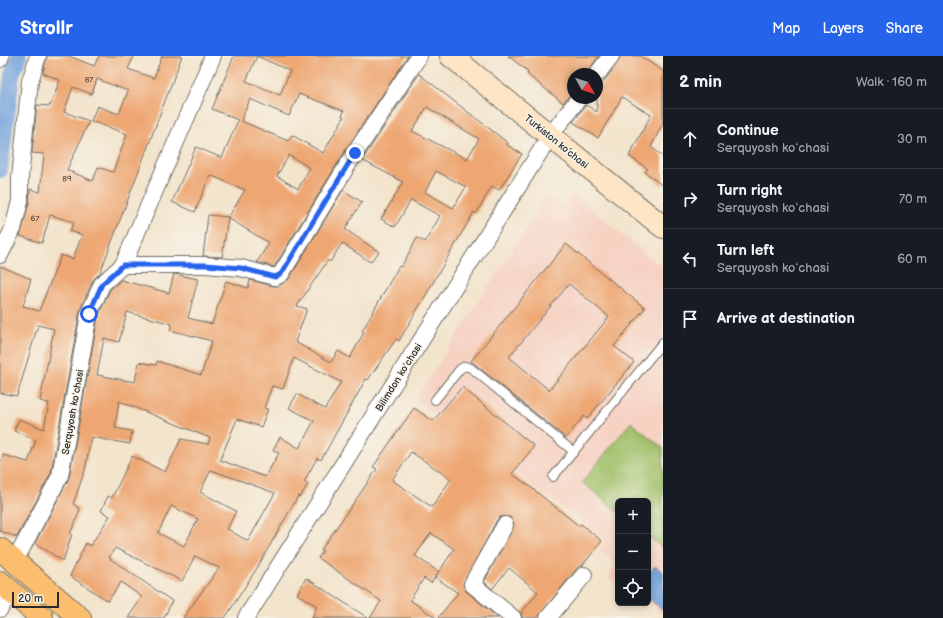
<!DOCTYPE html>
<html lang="en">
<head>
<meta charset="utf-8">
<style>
	:root { --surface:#171b24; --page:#242831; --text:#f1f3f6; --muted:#9ea1a6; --line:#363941; --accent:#2563eb }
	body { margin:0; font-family:"Balsamiq Sans",sans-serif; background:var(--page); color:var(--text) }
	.controls { position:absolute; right:12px; bottom:12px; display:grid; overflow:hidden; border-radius:6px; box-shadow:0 2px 6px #0003 }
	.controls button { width:36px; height:36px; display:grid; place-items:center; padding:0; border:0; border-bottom:1px solid var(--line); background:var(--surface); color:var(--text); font:20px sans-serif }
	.compass { position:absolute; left:567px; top:12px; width:36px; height:36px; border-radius:50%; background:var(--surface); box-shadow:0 2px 6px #0003; rotate:129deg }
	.scale { position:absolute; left:12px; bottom:10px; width:47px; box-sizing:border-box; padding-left:4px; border:2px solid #2b2b2b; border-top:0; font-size:11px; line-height:14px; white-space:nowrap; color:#2b2b2b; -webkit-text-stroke:3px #f7f3e8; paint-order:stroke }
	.stop { position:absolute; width:12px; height:12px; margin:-9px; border:3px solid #2563eb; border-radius:50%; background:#fff }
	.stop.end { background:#2563eb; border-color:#fff; box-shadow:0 1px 4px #0008 }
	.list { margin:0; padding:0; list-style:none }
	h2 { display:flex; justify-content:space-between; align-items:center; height:52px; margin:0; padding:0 16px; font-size:17px }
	h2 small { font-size:13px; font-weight:400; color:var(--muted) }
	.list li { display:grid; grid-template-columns:26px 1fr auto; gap:12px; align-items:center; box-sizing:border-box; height:60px; padding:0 16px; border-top:1px solid var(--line) }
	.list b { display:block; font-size:15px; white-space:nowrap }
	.list p { margin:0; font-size:13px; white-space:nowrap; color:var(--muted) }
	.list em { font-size:13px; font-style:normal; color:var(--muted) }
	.icon { flex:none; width:22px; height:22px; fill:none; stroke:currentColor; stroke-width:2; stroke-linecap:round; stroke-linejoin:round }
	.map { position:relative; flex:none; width:663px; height:562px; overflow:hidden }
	header { display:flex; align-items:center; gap:24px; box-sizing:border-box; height:56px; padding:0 20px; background:var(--accent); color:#fff }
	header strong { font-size:19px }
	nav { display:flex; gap:22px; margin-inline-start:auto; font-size:14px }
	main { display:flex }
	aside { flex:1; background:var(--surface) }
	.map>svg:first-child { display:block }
	.built { fill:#f6d2c3 }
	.green { fill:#9fbf67; stroke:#657549 }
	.water { fill:#72a2dc; stroke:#4e6684 }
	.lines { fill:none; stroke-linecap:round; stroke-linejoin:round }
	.canal { stroke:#72a2dc; stroke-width:16 }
	.building { fill:#eea773; fill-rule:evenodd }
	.service-casing { stroke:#716c63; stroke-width:10 }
	.minor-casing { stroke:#716c63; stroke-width:18 }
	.secondary-casing { stroke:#716c63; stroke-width:24 }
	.primary-casing { stroke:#716c63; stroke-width:24 }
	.service { stroke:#fff; stroke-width:8 }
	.minor { stroke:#fff; stroke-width:16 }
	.secondary { stroke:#fde5c5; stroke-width:22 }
	.primary { stroke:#fbbe6e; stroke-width:22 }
	.route { stroke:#2563eb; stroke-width:5 }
	.labels { text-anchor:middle; stroke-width:3; stroke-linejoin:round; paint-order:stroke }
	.number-label { font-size:8px; fill:#5c4a3d }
	.street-label { font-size:10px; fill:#2b2b2b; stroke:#f7f3e8 }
</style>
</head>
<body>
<header>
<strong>Strollr</strong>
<nav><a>Map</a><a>Layers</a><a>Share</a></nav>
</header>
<main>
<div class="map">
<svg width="663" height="562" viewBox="0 0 663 562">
	<rect width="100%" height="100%" fill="#f7f3e8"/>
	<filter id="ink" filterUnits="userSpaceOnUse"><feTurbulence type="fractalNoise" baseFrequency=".025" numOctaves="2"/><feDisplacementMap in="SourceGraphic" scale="8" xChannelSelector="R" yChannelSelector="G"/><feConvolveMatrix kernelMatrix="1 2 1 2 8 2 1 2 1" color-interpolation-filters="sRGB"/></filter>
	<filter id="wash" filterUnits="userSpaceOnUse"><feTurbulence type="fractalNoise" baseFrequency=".012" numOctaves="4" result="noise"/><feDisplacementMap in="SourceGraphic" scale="16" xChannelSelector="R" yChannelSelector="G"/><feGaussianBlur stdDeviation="0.9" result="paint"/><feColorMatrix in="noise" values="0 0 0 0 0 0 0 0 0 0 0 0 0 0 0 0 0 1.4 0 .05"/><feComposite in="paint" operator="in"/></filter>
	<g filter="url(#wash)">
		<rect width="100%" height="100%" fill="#f3e4cc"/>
		<path class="built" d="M548,138L563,150L572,138L663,212V559L647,547H648V445H618V529L607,521L617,509L599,495L606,484L415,344Z"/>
		<path class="green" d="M631,366L663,392V492L648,480V445H618V456L582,426Z"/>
		<path class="water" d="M655,510L663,516V554L648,542V519Z"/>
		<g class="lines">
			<path class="canal" d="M0,114L12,19L19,0"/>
		</g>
		<g id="blocks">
			<g class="building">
				<path d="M47,0H69L94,10L99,0H134L128,13L154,22L162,0H182L100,217L93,224L80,254L51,417L17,481L0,475V407L3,399L28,406L36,384L14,375L19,363L44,373L49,347L40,345L54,273L38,269L17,340L0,337V210L31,223L23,250L39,255L61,199L73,203L82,179L70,175L74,166L50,159L42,187L20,180L29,147L30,133L40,136L44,98L32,97L37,49L50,50L60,24L43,17ZM97,23L128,35L119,58L97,50L91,65L127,78L113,116L98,111L93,125L67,114L89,65L64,56L73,31L92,38Z"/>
				<path d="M234,0H257L246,25L280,39L290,15L257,0H408L347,92L274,211L257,206L269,187L228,162L245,134L210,119L195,156L172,146L196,91L222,102L238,64L212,53ZM299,38L344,55L342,60L344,61L323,97L292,79L288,85L241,65L250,43L289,60ZM289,99L310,112L298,133L277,120Z"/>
				<path d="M508,0H599L590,12L588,18H573V35L563,47L527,18L529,16Z"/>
				<path d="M620,0H640L663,15V67L651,91L663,100V130L645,116L648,113L629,100L651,59L622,41L598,82L573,66L586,49L597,56V35L618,6Z"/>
				<path d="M419,18L508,87L507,89L522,98L499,134L492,130L476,158L474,156L399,285L396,283L368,324L366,323L321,404L317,402L304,426L308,428L300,441L298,440L257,512L225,562H183L219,512L195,500L182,525L115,492L109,502L172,545L164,562H128L142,541L121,526L108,545L70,520L86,487L90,490L110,460L101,455L108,440L112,442L132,400L165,416L181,383L208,388L210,382L119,345L115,372L132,375L130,388L91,381L85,414L73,448L80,453L74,470L70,477L72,478L63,505L35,487L69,422L98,261L110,234L121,224L169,237L174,218L198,223L188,262L212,268L226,225L248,232L250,224L273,230H279L289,223L343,134L362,146L345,173L379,196L370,206L342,187L330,206L328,204L297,250L307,253L295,286L331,306L338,295L350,302L364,276L362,275L399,210L401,211L417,182L425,186L440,160L411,144L395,171L381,163L403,126L362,104ZM427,51L479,83L467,103L412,75ZM436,115L466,131L453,152L425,136ZM127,256L172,268L170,274L212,285L201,319L157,305L156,309L139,306L135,326L97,319L104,282L119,286ZM294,302L341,326L325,353L297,338L289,352L314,365L299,392L280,381L273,394L279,397L265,421L220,404L237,363L261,371L268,353L264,352L272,330L283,333ZM211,414L275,437L248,485L227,473L236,455L200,436ZM171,450L198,463L184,490L158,477Z"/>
				<path d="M208,159L228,161L222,201L203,200Z"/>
				<path d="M566,188L645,252L614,290L634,306L587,363L584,360L566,382L471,305ZM569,228L609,261L549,334L509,301Z"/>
				<path d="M462,331L534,390L512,418L528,429L579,470L581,468L602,485L582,510L578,511L537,562H522L521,557L538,536L509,512L492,533L484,526L514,469L510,461H500L497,464L463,528L466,535L498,562H438L458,537L435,521L438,517L431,527L424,522L410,544L436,562H370L381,545L318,502L323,495L321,494L377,413L373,411L414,352L433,365ZM411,396L451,423L432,451L392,424ZM431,477L454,493L439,516L415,500Z"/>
				<path d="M306,522L368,562H312L317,550L297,538Z"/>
			</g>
		</g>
	</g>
	<g filter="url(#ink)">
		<use href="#blocks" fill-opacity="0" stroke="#716c63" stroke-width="1"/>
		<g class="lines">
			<defs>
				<g id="service">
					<path d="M435,344L460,313L465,310L471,312L574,396"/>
					<path d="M553,421L663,286"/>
				</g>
				<g id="minor">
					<path d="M0,3L1,0"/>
					<path d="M597,18L611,0"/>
					<path d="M0,199L13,173L20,145V122L30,25L38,0"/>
					<path d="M123,209L213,0"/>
					<path d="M505,469L472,528L513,562"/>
					<path d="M15,505L60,420L89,258L102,228L123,209H205L241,212L275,221L281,218L355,97L419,0"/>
					<path d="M0,553L11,535"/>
					<path d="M246,562L550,80L579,42"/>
					<path d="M548,562L584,519"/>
				</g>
				<path id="secondary" d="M451,0L663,171"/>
				<g id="primary">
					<path d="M0,493L80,562"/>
					<path d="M0,526L42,562"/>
				</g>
			</defs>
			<use href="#service" class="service-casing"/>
			<use href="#minor" class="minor-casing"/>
			<use href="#secondary" class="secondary-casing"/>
			<use href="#primary" class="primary-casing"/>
			<use href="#service" class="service"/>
			<use href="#minor" class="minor"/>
			<use href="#secondary" class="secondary"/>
			<use href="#primary" class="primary"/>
		</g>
	</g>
	<g class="lines" filter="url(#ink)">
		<path class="route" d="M89,258L102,228L123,209H206L241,212L275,221L281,218L355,97"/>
	</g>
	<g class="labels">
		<g class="number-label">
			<text x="89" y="26">87</text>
			<text x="67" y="125">89</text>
			<text x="35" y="165">67</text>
		</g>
		<g class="street-label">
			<text transform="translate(557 85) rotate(39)" y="4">Turkiston ko’chasi</text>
			<text transform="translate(398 321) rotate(-58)" y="4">Bilimdon koʻchasi</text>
			<text transform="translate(72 356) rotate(-80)" y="4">Serquyosh koʻchasi</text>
		</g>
	</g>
</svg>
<div class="controls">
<button>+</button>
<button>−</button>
<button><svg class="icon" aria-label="locate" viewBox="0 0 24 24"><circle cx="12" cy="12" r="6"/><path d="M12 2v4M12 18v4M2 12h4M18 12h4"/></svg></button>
</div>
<svg class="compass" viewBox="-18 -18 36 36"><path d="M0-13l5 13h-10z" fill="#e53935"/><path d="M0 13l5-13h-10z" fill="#9ea1a6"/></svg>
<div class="scale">20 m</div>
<div class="stop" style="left:89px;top:258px"></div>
<div class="stop end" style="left:355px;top:97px"></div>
</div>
<aside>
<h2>2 min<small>Walk · 160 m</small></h2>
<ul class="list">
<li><svg class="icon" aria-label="ahead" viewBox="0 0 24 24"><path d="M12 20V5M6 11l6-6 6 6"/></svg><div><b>Continue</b><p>Serquyosh koʻchasi</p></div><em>30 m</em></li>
<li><svg class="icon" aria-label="right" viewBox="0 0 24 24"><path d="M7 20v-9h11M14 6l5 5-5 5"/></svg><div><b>Turn right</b><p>Serquyosh koʻchasi</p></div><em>70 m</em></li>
<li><svg class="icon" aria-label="left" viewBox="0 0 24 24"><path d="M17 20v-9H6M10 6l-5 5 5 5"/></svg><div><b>Turn left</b><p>Serquyosh koʻchasi</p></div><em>60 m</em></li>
<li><svg class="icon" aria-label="arrive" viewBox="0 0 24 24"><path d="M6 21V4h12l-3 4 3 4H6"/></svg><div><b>Arrive at destination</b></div></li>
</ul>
</aside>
</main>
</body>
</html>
